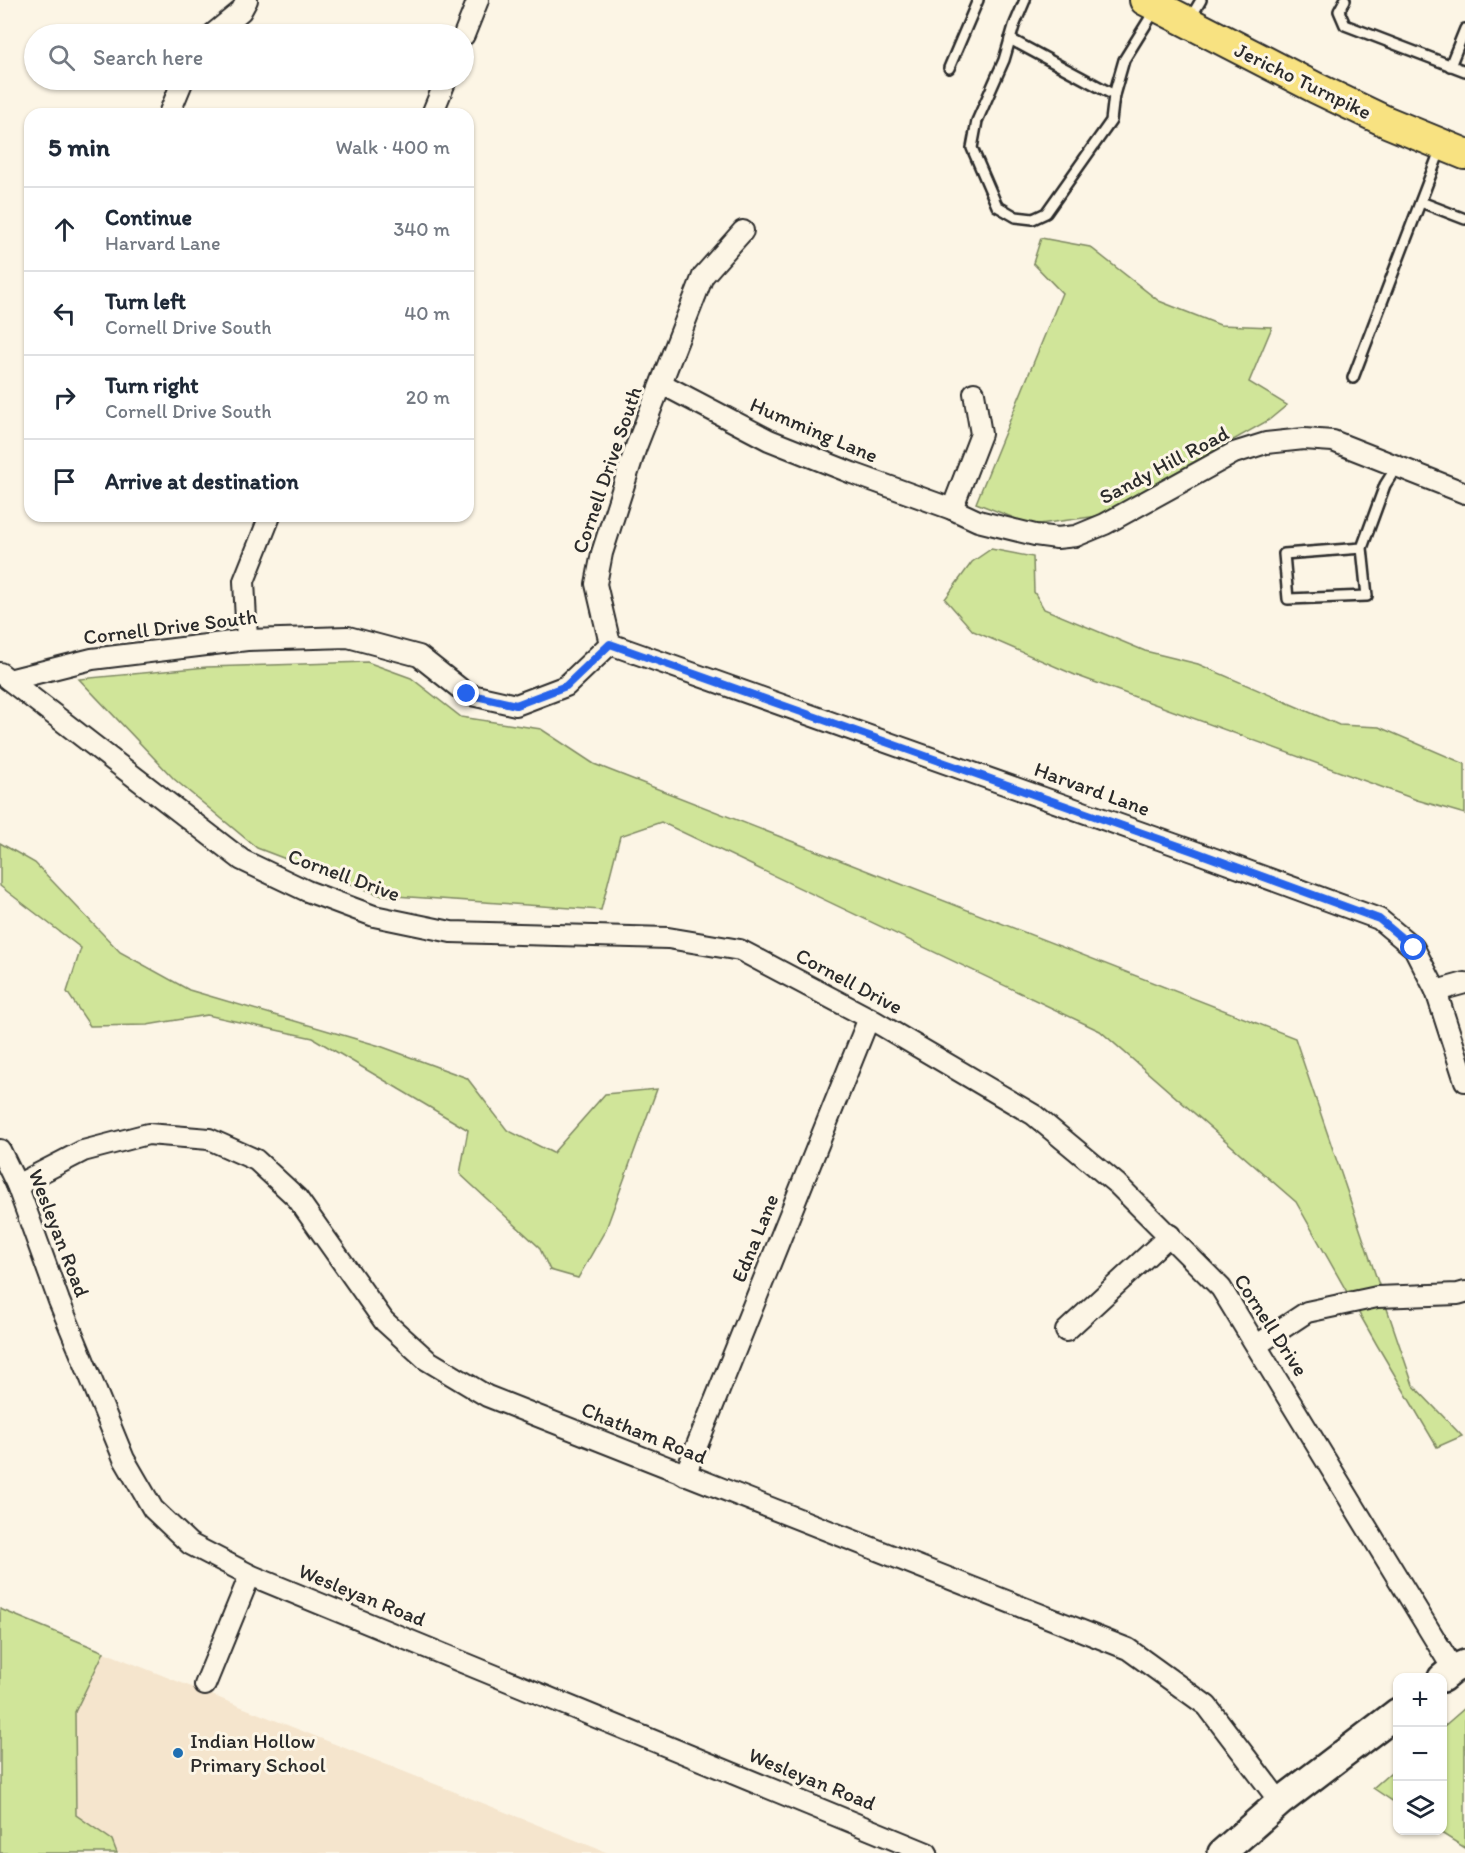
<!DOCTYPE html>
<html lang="en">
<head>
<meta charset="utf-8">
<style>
	:root { --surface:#fff; --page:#f6f6f7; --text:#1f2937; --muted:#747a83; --line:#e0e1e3 }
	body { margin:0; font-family:Itim,sans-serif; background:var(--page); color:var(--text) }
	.controls { position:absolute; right:18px; bottom:18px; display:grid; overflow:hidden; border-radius:12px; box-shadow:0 2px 4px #0004 }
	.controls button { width:54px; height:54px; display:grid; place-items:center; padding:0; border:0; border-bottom:2px solid var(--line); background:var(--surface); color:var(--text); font:30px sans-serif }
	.stop { position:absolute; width:18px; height:18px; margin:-14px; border:4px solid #2563eb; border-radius:50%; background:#fff }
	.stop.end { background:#2563eb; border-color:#fff; box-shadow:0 2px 6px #0008 }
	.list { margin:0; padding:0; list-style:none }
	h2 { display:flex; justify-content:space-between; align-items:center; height:78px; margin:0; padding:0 24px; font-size:26px }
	h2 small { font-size:20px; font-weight:400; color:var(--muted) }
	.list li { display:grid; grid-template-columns:39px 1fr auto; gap:18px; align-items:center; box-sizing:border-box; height:84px; padding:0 24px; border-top:2px solid var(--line) }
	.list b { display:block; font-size:22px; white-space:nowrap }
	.list p { margin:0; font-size:20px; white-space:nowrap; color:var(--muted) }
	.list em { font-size:20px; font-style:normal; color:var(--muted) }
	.icon { flex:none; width:33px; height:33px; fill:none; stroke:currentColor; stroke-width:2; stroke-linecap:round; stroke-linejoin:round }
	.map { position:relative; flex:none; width:1465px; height:1853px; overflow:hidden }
	.search { position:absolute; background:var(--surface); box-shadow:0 2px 4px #0004; left:24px; top:24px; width:450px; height:66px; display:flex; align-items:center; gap:15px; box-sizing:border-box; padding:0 21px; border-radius:33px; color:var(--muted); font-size:22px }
	.panel { position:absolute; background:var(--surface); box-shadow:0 2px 4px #0004; left:24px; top:108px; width:450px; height:414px; border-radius:18px }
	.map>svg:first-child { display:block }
	.built { fill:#f5e5cd }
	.green { fill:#d0e599; stroke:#7e8862; stroke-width:1.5 }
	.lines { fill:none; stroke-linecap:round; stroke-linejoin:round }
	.lane-casing { stroke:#2b2b2b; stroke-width:14 }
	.street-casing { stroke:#2b2b2b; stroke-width:24 }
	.secondary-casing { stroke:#2b2b2b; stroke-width:32 }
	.primary-casing { stroke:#2b2b2b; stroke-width:34 }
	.lane { stroke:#fcf5e5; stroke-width:9 }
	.street { stroke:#fcf5e5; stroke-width:20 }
	.secondary { stroke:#fcf5e5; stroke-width:27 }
	.primary { stroke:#f8e281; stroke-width:30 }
	.route { stroke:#2563eb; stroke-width:8 }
	.poi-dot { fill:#1f6fb2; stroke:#fcf5e5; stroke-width:2 }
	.labels { text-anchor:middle; stroke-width:6; stroke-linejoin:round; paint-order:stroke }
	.street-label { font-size:21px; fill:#2b2b2b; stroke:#fcf5e5 }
	.poi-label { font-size:21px; fill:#2b2b2b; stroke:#fcf5e5; text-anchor:start }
</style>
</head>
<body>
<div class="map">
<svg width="1465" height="1853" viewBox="0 0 1465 1853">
	<rect width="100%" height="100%" fill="#fcf5e5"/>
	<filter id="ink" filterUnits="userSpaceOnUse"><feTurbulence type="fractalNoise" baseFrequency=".0167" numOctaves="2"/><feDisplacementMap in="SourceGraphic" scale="12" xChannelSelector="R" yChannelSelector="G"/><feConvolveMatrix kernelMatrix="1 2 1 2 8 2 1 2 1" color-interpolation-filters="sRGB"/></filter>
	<g filter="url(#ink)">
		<path class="built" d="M0,1610L104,1652L608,1853H0Z"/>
		<g class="green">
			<path d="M1041,238L1090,247L1159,301L1220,325L1272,327L1249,382L1287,405L1269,420L1098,516L1032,525L976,503L1062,293L1033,263Z"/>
			<path d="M991,549L1033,557L1034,592L1044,609L1145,651L1198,664L1339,725L1379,727L1465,764V814L1417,800L1075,675L973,631L945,599L972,562Z"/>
			<path d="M367,662L411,678L461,717L541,729L594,764L1295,1038L1413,1385L1462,1436L1437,1447L1377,1345L1296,1202L1100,1031L661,822L620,836L601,910L380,895L257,848L174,779L79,679L207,667Z"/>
			<path d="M0,843L35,863L120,952L189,990L380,1046L467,1078L507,1130L553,1153L605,1094L657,1089L606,1229L578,1278L550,1270L539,1247L460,1174L468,1130L313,1038L207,1015L147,1025L90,1026L67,992L81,948L0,886Z"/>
			<path d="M0,1609L104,1652L75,1712L76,1815L112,1840L117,1853H0Z"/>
			<path d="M1465,1708V1848L1438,1831L1442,1830L1443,1727Z"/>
			<path d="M1397,1767V1804L1373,1788Z"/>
		</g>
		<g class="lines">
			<defs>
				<g id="lane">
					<path d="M1025,0L1014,26L1004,60L977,121L972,148L997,206L1016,217L1033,219L1046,213L1111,121L1114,95L1124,60L1155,10"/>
					<path d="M1345,0L1339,11L1345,25L1465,71"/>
					<path d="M1190,19L1201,0"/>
					<path d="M1010,39L1114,95"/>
					<path d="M1450,66L1465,29"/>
					<path d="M949,68L978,0"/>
					<path d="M1421,202L1465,219"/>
					<path d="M1353,378L1441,148"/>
					<path d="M1362,548L1367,596L1288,599L1284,554L1362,548L1385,485L1397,466"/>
				</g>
				<g id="street">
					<path d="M213,34L241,11L247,0"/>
					<path d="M464,35L478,0"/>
					<path d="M169,114L183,80"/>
					<path d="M432,114L446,80"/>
					<path d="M662,384L769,440L852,473L952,509L978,521L1035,535L1057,538L1076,536L1105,524L1234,453L1266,443L1304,439L1333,441L1465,493"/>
					<path d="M952,509L981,434L974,393"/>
					<path d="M247,640L244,581L270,516"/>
					<path d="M610,644L1193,851L1379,919L1414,948L1436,991L1465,1081"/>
					<path d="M610,644L596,584L602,553L636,447L703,276L743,231"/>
					<path d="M0,673L242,860L307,891L374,916L451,932L668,938L740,950L869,1018L1034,1115L1117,1184L1221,1288L1453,1669"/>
					<path d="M9,680L92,659L247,640L348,637L419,656L467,694L516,705L566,686L610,644"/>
					<path d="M1436,991L1465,983"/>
					<path d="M0,1150L17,1185L59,1301L124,1459L153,1509L190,1544L250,1575L927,1853"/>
					<path d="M17,1185L83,1151L148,1134L209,1139L256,1160L297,1198L384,1321L427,1360L487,1396L1128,1649L1207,1706L1280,1802"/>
					<path d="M1066,1331L1170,1235"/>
					<path d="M1257,1345L1307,1312L1377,1297L1458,1294L1465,1292"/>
					<path d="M685,1475L869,1018"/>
					<path d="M205,1685L250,1575"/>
				</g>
				<g id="secondary">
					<path d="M1442,1678L1453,1669L1465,1664"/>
					<path d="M1222,1853L1280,1802L1398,1712"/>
				</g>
				<path id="primary" d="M1145,0L1316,88L1387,122L1465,154"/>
			</defs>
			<use href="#lane" class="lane-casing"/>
			<use href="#street" class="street-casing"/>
			<use href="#secondary" class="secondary-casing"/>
			<use href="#primary" class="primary-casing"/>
			<use href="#lane" class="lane"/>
			<use href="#street" class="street"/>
			<use href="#secondary" class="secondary"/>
			<use href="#primary" class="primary"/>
		</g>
	</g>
	<g class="lines" filter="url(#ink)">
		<path class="route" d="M467,694L516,705L566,686L610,644L1193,851L1379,919L1414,948"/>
	</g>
	<circle class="poi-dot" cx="178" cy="1753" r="6"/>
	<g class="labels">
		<g class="street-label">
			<text transform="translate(1303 81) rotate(26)" y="7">Jericho Turnpike</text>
			<text transform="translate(814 430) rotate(23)" y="7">Humming Lane</text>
			<text transform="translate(1164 465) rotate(-28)" y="7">Sandy Hill Road</text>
			<text transform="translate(607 470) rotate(-71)" y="7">Cornell Drive South</text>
			<text transform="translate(170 627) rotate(-7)" y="7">Cornell Drive South</text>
			<text transform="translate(1092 789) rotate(20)" y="7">Harvard Lane</text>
			<text transform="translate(344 875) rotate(20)" y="7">Cornell Drive</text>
			<text transform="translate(849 981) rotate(28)" y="7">Cornell Drive</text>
			<text transform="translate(59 1233) rotate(69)" y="7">Wesleyan Road</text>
			<text transform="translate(755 1238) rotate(-68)" y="7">Edna Lane</text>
			<text transform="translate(1271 1325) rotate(57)" y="7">Cornell Drive</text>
			<text transform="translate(644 1433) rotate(22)" y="7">Chatham Road</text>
			<text transform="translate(362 1595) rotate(22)" y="7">Wesleyan Road</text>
			<text transform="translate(812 1779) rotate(22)" y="7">Wesleyan Road</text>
		</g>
		<g class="poi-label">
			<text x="190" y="1748">Indian Hollow<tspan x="190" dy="24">Primary School</tspan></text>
		</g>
	</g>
</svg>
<div class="controls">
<button>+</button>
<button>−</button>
<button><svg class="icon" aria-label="layers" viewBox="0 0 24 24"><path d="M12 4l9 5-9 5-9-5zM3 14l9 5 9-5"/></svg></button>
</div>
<div class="stop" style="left:1414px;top:948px"></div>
<div class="stop end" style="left:467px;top:694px"></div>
<div class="search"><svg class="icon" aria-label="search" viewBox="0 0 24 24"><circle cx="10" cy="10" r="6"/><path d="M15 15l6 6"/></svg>Search here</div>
<section class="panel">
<h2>5 min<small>Walk · 400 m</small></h2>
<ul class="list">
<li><svg class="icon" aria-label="ahead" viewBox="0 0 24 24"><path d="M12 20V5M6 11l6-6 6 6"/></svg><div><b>Continue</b><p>Harvard Lane</p></div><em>340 m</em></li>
<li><svg class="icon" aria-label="left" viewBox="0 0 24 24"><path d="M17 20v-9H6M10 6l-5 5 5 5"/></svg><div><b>Turn left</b><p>Cornell Drive South</p></div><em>40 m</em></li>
<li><svg class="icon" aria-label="right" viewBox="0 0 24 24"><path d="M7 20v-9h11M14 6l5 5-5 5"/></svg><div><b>Turn right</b><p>Cornell Drive South</p></div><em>20 m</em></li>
<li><svg class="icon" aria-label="arrive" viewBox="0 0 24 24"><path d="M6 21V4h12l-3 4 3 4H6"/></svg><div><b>Arrive at destination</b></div></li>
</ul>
</section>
</div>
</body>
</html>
